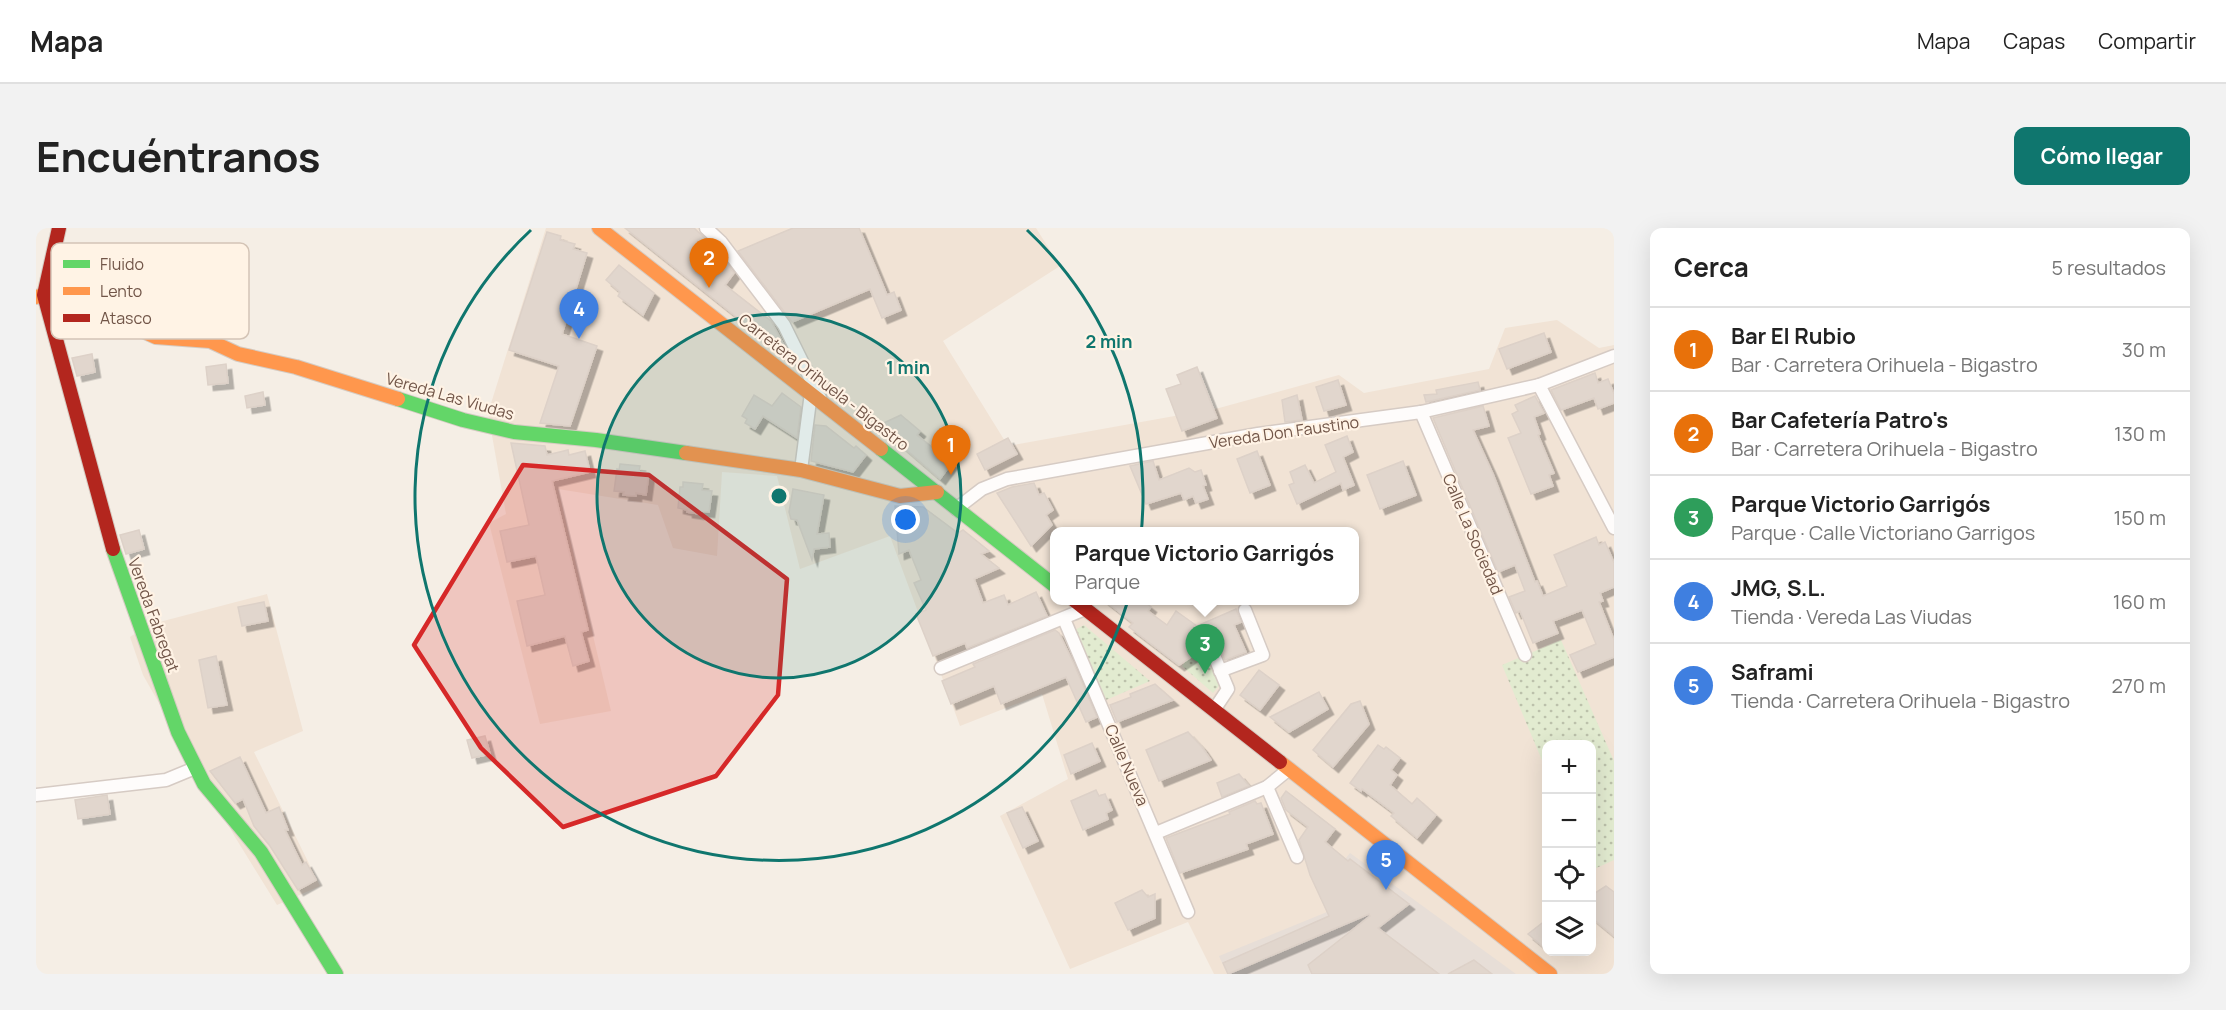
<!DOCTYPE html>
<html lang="es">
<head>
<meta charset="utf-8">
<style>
	:root { --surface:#fff; --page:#f2f2f2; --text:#222; --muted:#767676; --line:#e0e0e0; --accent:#0f766e }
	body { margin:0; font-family:Manrope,sans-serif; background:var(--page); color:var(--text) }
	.controls { position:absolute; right:18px; bottom:18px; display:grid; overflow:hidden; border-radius:12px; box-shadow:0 6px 24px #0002 }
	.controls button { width:54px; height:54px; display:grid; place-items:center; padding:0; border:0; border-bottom:2px solid var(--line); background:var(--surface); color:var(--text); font:30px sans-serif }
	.you { position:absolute; left:870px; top:292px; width:21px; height:21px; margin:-15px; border:4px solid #fff; border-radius:50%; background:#1a73e8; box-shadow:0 0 0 9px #1a73e833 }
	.badge { display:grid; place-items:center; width:39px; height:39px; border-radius:50%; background:var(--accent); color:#fff; font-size:20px; font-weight:700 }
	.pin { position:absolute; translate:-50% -50px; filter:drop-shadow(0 2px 3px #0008) }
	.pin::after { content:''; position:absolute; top:32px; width:21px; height:18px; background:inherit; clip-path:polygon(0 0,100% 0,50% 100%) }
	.popup { position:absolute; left:1014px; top:299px; width:309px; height:78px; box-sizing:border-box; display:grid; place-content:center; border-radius:12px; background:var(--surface); filter:drop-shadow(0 2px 4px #0005); font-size:20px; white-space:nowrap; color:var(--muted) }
	.popup b { font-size:22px; color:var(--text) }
	.popup::after { content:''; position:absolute; left:50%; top:100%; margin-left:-12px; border:12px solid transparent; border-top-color:var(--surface) }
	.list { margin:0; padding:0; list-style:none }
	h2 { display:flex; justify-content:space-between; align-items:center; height:78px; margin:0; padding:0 24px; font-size:26px }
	h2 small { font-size:20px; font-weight:400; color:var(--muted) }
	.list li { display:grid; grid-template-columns:39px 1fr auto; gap:18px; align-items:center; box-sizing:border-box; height:84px; padding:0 24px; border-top:2px solid var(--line) }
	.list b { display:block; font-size:22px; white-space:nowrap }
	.list p { margin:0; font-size:20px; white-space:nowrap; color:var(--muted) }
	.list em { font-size:20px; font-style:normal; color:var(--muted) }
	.icon { flex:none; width:33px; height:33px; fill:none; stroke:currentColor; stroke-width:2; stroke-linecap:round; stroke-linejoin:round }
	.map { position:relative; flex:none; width:1578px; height:746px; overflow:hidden; border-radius:12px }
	header { display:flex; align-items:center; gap:36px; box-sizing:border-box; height:84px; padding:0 30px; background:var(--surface); border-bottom:2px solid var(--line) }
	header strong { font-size:28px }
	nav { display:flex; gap:33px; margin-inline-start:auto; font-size:21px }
	.intro { display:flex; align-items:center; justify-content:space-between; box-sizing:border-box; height:144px; padding:0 36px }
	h1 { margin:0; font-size:42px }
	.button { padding:15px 27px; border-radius:12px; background:var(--accent); color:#fff; font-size:21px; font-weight:700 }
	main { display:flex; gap:36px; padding:0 36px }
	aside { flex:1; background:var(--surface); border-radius:12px; box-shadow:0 6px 24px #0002 }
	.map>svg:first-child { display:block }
	.residential { fill:#f1e3d5; fill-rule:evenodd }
	.industrial { fill:#e7ded7 }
	.grass { fill:url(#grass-dots) }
	.building { fill:#e1d6cd; stroke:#ddd1c8; stroke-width:1.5; filter:url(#shadow) }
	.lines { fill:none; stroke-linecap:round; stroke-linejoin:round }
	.street-casing { stroke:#d6cbc4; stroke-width:15 }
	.fast-casing { stroke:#d5cbc2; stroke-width:16 }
	.slow-casing { stroke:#d5cbc2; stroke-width:16 }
	.jam-casing { stroke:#d5cbc2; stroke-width:16 }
	.street { stroke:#fefcfb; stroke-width:12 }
	.fast { stroke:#63d668; stroke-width:14 }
	.slow { stroke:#ff974d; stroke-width:14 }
	.jam { stroke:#b3261e; stroke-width:14 }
	.marked { fill:#d62828; fill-opacity:0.2; stroke:#d62828; stroke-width:4.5; stroke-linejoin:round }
	.ring { fill:none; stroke:#0f766e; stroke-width:3 }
	.labels { text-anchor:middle; stroke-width:4.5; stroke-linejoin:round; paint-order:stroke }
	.street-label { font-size:16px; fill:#715548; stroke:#fff3e5 }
	.key { fill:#fff3e5; stroke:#d4c4b6; stroke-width:1.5 }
	.key-label { font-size:16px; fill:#715548 }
	.centre { fill:#0f766e; stroke:#fff3e5; stroke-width:3 }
	.ring-label { font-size:18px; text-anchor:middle; font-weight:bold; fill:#0f766e; stroke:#fff3e5; stroke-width:4.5; stroke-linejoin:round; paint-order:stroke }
</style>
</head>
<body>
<header>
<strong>Mapa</strong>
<nav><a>Mapa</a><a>Capas</a><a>Compartir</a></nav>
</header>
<div class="intro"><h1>Encuéntranos</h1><a class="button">Cómo llegar</a></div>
<main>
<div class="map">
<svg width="1578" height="746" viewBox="0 0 1578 746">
	<defs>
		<pattern id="grass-dots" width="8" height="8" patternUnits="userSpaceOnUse" patternTransform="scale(1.5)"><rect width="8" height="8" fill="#e2ebd0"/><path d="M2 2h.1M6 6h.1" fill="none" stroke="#bcc1ab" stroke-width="1.8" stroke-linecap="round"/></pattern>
		<filter id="shadow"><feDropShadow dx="5.5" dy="5.5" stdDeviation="0" flood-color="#0004"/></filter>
	</defs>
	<rect width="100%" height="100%" fill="#f5eee5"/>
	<g class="residential">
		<path d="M510,0H1000L1024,38L907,113L972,218L1183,180L1303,147L1328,165L1453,141L1469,100L1521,92L1563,120L1578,117V746H1178L1152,694L1034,741L964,588L1032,551L1006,466L924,498L854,308L764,341L741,248L686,244L681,328L637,320L622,277L522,261L575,483L504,496L453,295L470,286L452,185ZM1019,304H1319V372H1019ZM1510,516H1556V724H1510Z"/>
		<path d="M231,366L267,503L218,524L284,658L241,677L199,609L107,447L94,409L112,397Z"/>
	</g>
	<path class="industrial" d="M1314,625L1480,746H1191L1183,728L1291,684L1283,664Z"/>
	<g class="grass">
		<path d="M1048,397L1114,453L1070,472L1037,403Z"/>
		<path d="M1166,412L1186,454L1177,465L1146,438Z"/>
		<path d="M1525,412L1578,533V632L1556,642V516H1510V542L1466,437Z"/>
	</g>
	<g class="building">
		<path d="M589,0H658L680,21L698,45L689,57L735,93L757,134Z"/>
		<path d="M757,0H823L851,67L858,64L865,82L846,90L834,61L756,94L702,23Z"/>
		<path d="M511,4L525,8L524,12L539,16L537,21L551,25L526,106L561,118L534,198L504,195L523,138L473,122Z"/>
		<path d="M583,37L618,65L607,87L582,68L584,64L570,52Z"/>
		<path d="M1508,105L1515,124L1471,141L1463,121Z"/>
		<path d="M56,126L59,144L41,148L36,130Z"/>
		<path d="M190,136L192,155L172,157L170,139Z"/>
		<path d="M1161,139L1181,190L1146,203L1130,161L1145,156L1141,147Z"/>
		<path d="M1559,145L1562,155L1572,151L1578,166V175L1562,181L1558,170L1525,182L1515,162Z"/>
		<path d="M1302,152L1310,177L1288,183L1280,159Z"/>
		<path d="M1442,154L1444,162L1390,174L1388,167L1401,166L1400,162Z"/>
		<path d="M227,164L229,177L211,180L209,168Z"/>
		<path d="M746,165L765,179L761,210L727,188L719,201L709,195L711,191L706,188L718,167L736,178Z"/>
		<path d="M1261,167L1266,192L1249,194L1246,172Z"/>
		<path d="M1499,168L1508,185L1498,189L1504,206L1502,207L1518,245L1513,247L1517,258L1495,266L1472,210L1485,205L1476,186L1482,183L1479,177Z"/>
		<path d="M1447,178L1453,198L1437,202L1457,246L1499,354L1501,353L1507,368L1531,358L1518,327L1560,309L1563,317L1569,314L1578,335V359L1564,365L1567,373L1563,374L1578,412V429L1542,444L1534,427L1560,416L1546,382L1517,393L1522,405L1497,415L1484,383L1480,385L1473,369L1489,363L1479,337L1462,344L1397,190Z"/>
		<path d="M865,187L884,203L881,207L916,235L904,251L860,213L858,214L839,199Z"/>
		<path d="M779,197L790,198L818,220L820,218L830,227L817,244L775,233Z"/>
		<path d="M1311,208L1317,224L1307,229L1318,257L1307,262L1305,255L1261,276L1253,257L1258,255L1254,244L1269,237L1278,255L1300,244L1289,217Z"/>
		<path d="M972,210L981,226L949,242L941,226Z"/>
		<path d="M475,215L509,218L511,227L532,222L533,227L549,223L554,244L516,253L552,402L545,404L553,433L537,438L529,408L491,418L481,373L509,367L500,328L471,334L464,303L493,297Z"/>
		<path d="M1221,223L1234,257L1214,265L1201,231Z"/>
		<path d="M1117,233L1123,252L1153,240L1159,244L1165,242L1170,257L1167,258L1172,271L1160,275L1157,268L1148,272L1145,265L1110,276L1094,238Z"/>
		<path d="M1367,233L1380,267L1344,281L1331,247Z"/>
		<path d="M584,236L604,238L603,244L613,245L610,267L600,265V268L587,267L588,264L578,263L581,241L583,242Z"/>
		<path d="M647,254L667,256L666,262L676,263L673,284L664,283L663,286L651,284V282L642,280L644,259H647Z"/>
		<path d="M998,255L1003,267L1008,265L1017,282L1010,287L1016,297L995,318L961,265L976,259Z"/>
		<path d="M757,261L788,267L781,306L793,305L794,319L778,321L776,332L761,292L755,291L753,284Z"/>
		<path d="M859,278L887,279L922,305L927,302L953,323L945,326L963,340L938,351L947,375L968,367L972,377L1000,364L1011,388L931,420L929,415L897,428L880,386L890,382L878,355L885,352L873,322L863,326Z"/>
		<path d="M103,302L108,321L90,326L84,307Z"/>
		<path d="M1068,372H1106L1115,379L1112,383L1131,397L1140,383L1161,398L1200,381L1205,394L1198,397L1210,424L1189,432L1179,409L1174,405H1169L1164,411L1167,421L1143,437L1093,399L1097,395Z"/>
		<path d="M228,374L232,393L206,398L202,379Z"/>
		<path d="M1019,402L1023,405L1037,434L1061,489L1050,494L1030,449L965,476L958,458L915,476L906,453L939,439L937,436Z"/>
		<path d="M180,428L191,477L172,480L163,432Z"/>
		<path d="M1223,442L1243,457L1224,482L1204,467Z"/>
		<path d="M1119,456L1137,472L1081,494L1074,477L1095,469L1094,466Z"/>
		<path d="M1283,464L1292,481L1253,504L1234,489Z"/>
		<path d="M1324,473L1333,496L1297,539L1277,522L1315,476Z"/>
		<path d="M1152,504L1166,519L1175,532L1123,553L1110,522Z"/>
		<path d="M449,508L454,526L436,530L431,512Z"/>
		<path d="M1056,515L1064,533L1035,546L1028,527Z"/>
		<path d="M1342,517L1348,521L1350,519L1364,530L1355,542L1361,547L1354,557L1376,576L1381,570L1400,587L1381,610L1355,588L1358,585L1326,561L1325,563L1314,555Z"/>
		<path d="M204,529L230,585L243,579L252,602H249L266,637L270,634L280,652L262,662L234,618L218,598L207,571L199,575L174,543Z"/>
		<path d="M1203,546L1213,558L1186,569L1181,555Z"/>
		<path d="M1060,562L1063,568L1069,566L1076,582L1070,585L1072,591L1047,602L1035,573Z"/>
		<path d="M1250,563L1299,601L1289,614L1312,633L1314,631L1373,676L1342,700L1403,746H1276L1272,737L1334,688L1333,686L1192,746L1187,735L1293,688L1274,647L1263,612L1272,599L1250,582L1245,570Z"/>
		<path d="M71,567L74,586L42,591L39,572Z"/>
		<path d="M1219,573L1221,576L1225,575L1237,606L1210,616L1212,621L1144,645L1130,610L1194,586L1193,584Z"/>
		<path d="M986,579L1002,613L987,620L971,585Z"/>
		<path d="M1570,658L1578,664V708L1556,690V667Z"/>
		<path d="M1106,662L1112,669L1119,666V690L1092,702L1079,675Z"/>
		<path d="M1510,692V721L1492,706Z"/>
		<path d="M1438,732L1456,746H1412Z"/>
	</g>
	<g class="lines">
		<defs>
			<g id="street">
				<path d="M670,0L685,14L748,97L784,170"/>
				<path d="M1503,157L1578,300"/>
				<path d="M1385,184L1489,427"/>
				<path d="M765,242L775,165"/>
				<path d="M920,281L946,261L971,251L1222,206L1385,184L1503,157L1578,128"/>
				<path d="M1028,391L1152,684"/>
				<path d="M1172,413L1192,461L1178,482"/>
				<path d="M905,440L1049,381"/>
				<path d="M1184,443L1227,427L1209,382"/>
				<path d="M1231,559L1261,629"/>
				<path d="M0,567L130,552L159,540"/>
				<path d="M1120,605L1231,559L1253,541"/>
			</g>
			<g id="fast">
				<path d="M362,171L427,192L478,204L560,212L650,225"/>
				<path d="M845,221L1019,358"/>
				<path d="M77,321L142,504L168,556L225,624L300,746"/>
			</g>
			<g id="slow">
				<path d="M563,0L845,221"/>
				<path d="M0,69L8,67L45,75L120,109L174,113L202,126L260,139L362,171"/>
				<path d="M650,225L765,242L864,268L901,264"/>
				<path d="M1244,534L1514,746"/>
			</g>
			<g id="jam">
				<path d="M23,0L8,67L77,321"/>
				<path d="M1038,372L1244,534"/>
			</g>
		</defs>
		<use href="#street" class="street-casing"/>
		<use href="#fast" class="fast-casing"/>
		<use href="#slow" class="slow-casing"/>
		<use href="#jam" class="jam-casing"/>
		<use href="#street" class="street"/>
		<use href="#fast" class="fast"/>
		<use href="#slow" class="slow"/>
		<use href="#jam" class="jam"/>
	</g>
	<path class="marked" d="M487,237L613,247L751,351L742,467L680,548L527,599L445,520L378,417Z"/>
	<circle cx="743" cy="268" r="182" fill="#0f766e" fill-opacity=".12"/>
	<g class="ring">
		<circle cx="743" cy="268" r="182"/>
		<path d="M991 2A364 364 0 1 1 495 2"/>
	</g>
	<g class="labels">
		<g class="street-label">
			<text transform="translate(788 154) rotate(38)" y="6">Carretera Orihuela - Bigastro</text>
			<text transform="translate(414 168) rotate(16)" y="6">Vereda Las Viudas</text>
			<text transform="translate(1248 204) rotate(-8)" y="6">Vereda Don Faustino</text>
			<text transform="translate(1437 306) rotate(67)" y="6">Calle La Sociedad</text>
			<text transform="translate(118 387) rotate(70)" y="6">Vereda Fabregat</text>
			<text transform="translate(1091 537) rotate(67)" y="6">Calle Nueva</text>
		</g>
	</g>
	<rect x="15" y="15" width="198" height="96" rx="9" class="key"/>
	<rect x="27" y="32" width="27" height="8" fill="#63d668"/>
	<rect x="27" y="59" width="27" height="8" fill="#ff974d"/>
	<rect x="27" y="86" width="27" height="8" fill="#b3261e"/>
	<g class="key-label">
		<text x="64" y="42">Fluido</text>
		<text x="64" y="69">Lento</text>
		<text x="64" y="96">Atasco</text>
	</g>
	<circle cx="743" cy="268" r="9" class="centre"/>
	<g class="ring-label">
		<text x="1073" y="120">2 min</text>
		<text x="872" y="146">1 min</text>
	</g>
</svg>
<div class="controls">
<button>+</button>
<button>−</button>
<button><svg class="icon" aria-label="locate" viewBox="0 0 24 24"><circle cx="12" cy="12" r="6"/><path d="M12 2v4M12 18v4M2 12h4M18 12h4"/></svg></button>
<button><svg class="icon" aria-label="layers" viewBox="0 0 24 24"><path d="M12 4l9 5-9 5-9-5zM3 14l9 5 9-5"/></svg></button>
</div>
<div class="you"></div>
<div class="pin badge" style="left:915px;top:247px;background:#e8710a">1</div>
<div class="pin badge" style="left:673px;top:60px;background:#e8710a">2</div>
<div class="pin badge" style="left:1169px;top:446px;background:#2e9e5b">3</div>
<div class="popup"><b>Parque Victorio Garrigós</b>Parque</div>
<div class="pin badge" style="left:543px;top:111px;background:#3f7fe0">4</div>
<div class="pin badge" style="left:1350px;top:662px;background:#3f7fe0">5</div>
</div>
<aside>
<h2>Cerca<small>5 resultados</small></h2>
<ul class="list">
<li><span class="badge" style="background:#e8710a">1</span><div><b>Bar El Rubio</b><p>Bar · Carretera Orihuela - Bigastro</p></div><em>30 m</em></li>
<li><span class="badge" style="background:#e8710a">2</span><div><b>Bar Cafetería Patro's</b><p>Bar · Carretera Orihuela - Bigastro</p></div><em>130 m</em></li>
<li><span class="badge" style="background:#2e9e5b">3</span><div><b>Parque Victorio Garrigós</b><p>Parque · Calle Victoriano Garrigos</p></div><em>150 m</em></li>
<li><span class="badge" style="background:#3f7fe0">4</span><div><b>JMG, S.L.</b><p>Tienda · Vereda Las Viudas</p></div><em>160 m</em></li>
<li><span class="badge" style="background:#3f7fe0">5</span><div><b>Saframi</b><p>Tienda · Carretera Orihuela - Bigastro</p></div><em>270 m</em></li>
</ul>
</aside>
</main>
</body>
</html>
